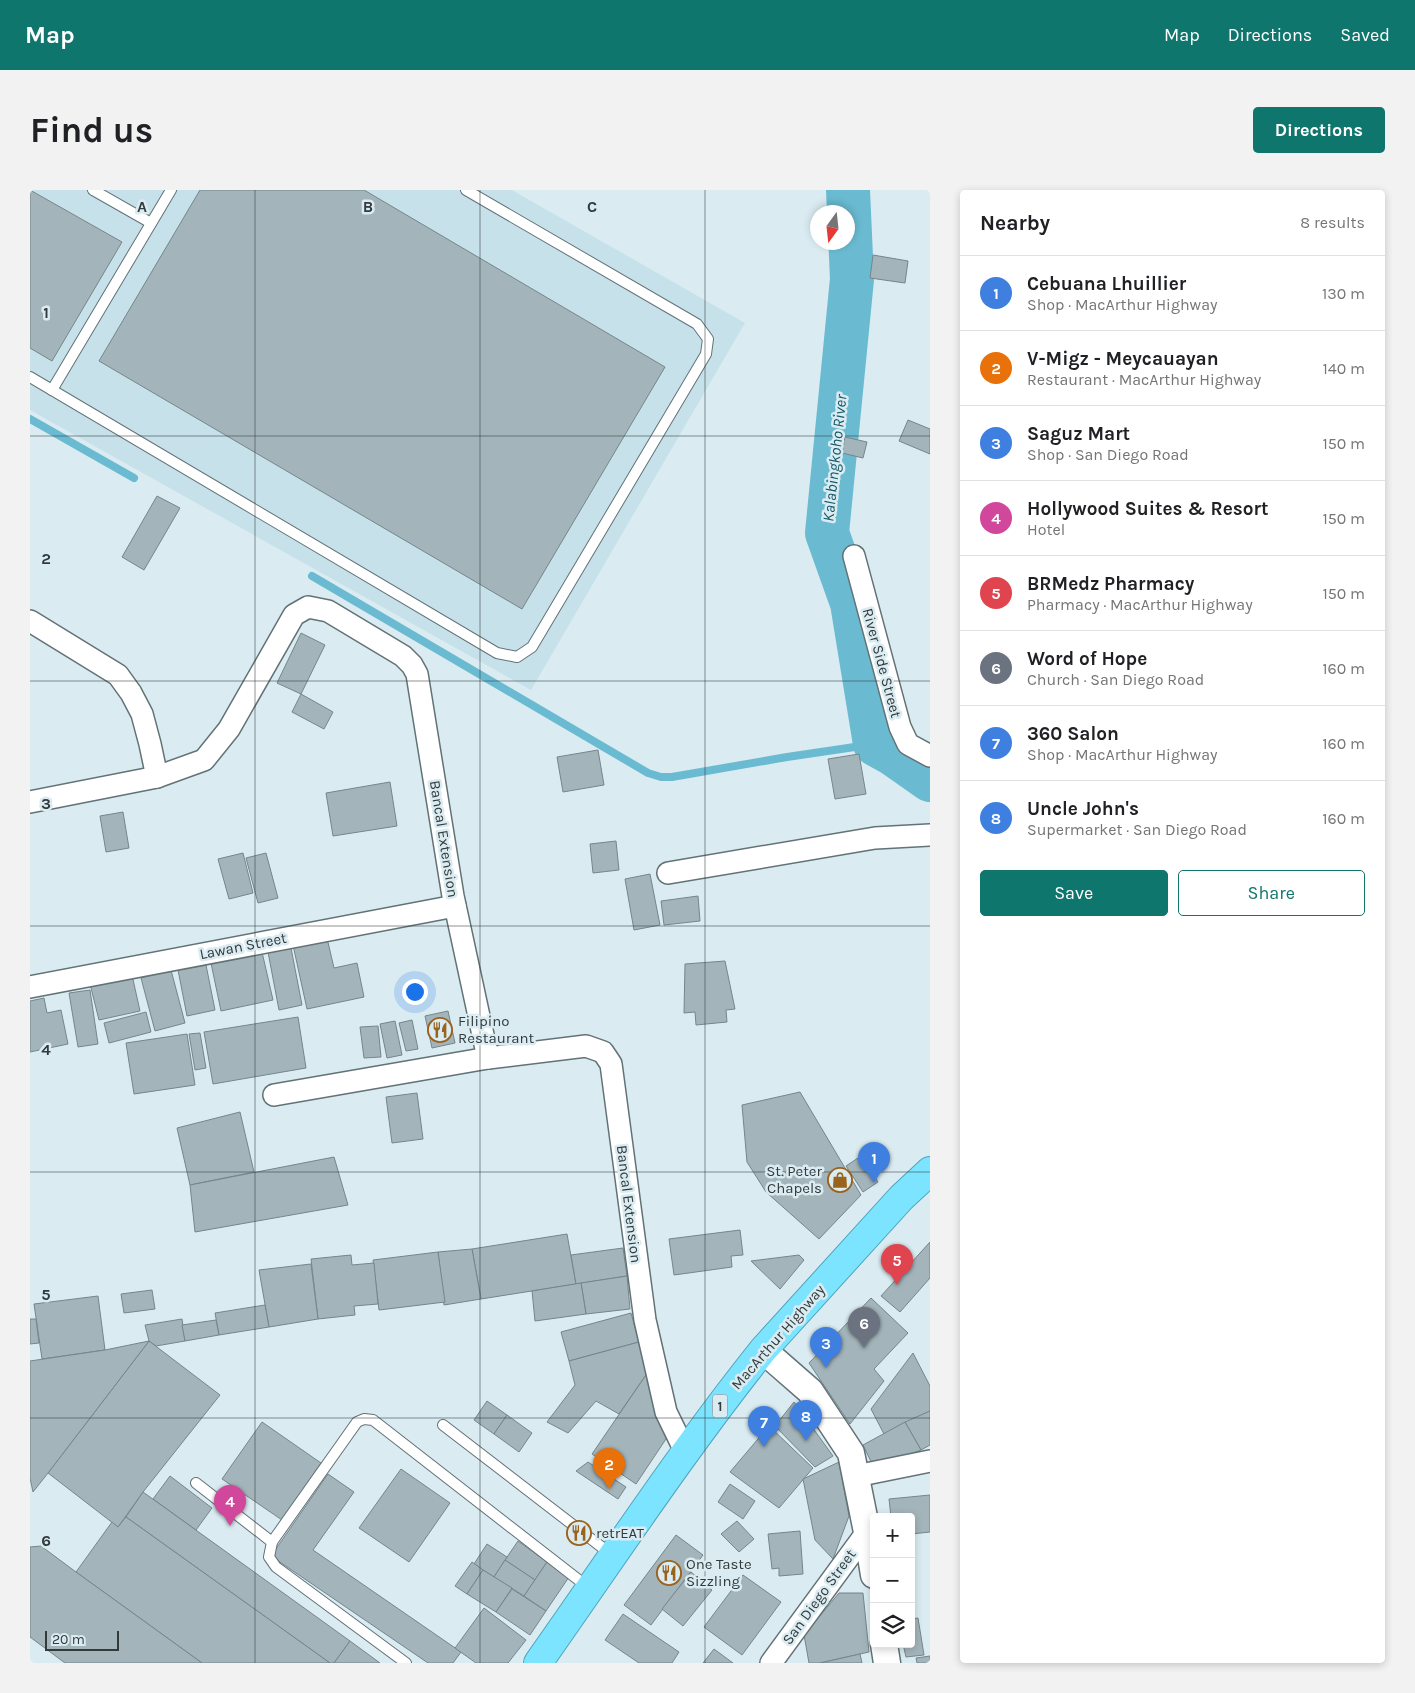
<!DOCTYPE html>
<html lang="en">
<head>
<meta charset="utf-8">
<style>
	:root { --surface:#fff; --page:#f2f2f2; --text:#202124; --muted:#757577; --line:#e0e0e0; --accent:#0f766e }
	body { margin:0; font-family:Karla,sans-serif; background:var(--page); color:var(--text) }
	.controls { position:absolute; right:15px; bottom:15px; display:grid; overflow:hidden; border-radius:5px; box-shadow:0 2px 8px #0003 }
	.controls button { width:45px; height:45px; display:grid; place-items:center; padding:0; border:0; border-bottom:1px solid var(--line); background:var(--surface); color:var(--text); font:25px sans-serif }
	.compass { position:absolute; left:780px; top:15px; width:45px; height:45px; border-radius:50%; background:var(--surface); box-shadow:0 2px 8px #0003; rotate:195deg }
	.scale { position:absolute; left:15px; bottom:12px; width:74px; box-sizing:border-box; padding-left:5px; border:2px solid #333a3c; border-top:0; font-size:14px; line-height:18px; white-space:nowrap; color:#333a3c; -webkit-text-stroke:4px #daecf2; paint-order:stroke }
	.you { position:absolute; left:384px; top:801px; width:18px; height:18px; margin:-12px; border:4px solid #fff; border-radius:50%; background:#1a73e8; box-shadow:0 0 0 8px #1a73e833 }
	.badge { display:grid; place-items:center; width:32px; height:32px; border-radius:50%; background:var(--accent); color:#fff; font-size:16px; font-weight:700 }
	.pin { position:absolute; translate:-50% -41px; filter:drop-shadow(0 1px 2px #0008) }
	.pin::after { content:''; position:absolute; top:26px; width:18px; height:15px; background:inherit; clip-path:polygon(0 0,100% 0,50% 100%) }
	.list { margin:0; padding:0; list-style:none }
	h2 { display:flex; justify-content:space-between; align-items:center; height:65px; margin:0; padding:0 20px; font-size:21px }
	h2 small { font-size:16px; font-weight:400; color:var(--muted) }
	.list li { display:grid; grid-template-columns:32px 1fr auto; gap:15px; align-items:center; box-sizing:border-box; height:75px; padding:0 20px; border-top:1px solid var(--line) }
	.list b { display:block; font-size:19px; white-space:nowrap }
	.list p { margin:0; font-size:16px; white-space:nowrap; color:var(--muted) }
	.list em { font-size:16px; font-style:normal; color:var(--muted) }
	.actions { display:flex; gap:10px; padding:15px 20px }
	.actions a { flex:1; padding:11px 0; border:1px solid var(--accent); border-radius:5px; text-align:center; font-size:18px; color:var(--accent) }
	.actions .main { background:var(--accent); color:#fff }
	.icon { flex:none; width:28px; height:28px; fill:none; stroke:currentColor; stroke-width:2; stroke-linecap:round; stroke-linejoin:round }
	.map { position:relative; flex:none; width:900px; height:1473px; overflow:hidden; border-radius:5px }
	header { display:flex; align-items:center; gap:30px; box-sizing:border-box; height:70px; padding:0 25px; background:var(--accent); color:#fff }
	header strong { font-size:24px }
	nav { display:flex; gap:28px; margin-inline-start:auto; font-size:18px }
	.intro { display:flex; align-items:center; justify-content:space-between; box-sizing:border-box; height:120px; padding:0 30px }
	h1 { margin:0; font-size:35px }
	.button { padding:12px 22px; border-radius:5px; background:var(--accent); color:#fff; font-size:18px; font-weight:700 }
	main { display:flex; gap:30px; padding:0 30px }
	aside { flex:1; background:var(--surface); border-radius:5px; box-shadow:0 2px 8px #0003 }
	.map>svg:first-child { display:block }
	.built { fill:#c6e1e9 }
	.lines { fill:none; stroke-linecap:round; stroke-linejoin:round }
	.stream { stroke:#6abbd2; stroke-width:8 }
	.river { stroke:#6abbd2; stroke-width:44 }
	.building { fill:#a3b5bb; stroke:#75868b }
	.service-casing { stroke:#627277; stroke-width:12 }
	.minor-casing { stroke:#627277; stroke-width:24 }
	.tertiary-casing { stroke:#627277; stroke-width:29 }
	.trunk-casing { stroke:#4ea4bb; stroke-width:30 }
	.service { stroke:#fff; stroke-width:10 }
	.minor { stroke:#fff; stroke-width:21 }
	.tertiary { stroke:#fff; stroke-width:26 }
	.trunk { stroke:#7ce4ff; stroke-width:28 }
	.grid { fill:none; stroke:#333a3c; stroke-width:1; stroke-opacity:0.55 }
	.labels { text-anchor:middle; stroke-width:5; stroke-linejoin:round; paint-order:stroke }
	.shield { fill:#daecf2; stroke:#656f73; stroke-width:1 }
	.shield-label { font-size:14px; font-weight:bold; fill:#333a3c }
	.street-label { font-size:15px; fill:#333a3c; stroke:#daecf2 }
	.poi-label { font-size:15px; fill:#333a3c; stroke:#daecf2; text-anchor:start }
	.water-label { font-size:16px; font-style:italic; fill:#145868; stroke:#daecf2 }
	.grid-label { font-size:16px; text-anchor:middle; font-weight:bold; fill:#333a3c; stroke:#daecf2; stroke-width:5; stroke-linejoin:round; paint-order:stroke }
</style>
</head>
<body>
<header>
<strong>Map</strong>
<nav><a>Map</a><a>Directions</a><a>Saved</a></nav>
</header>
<div class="intro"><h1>Find us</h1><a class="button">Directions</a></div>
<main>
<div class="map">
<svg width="900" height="1473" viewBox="0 0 900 1473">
	<rect width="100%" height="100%" fill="#daecf2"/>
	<path class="built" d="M0,0H482L715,133L501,500L0,220Z"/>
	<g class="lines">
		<g class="stream">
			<path d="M0,229L104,288"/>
			<path d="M282,386L618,583L631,587H642L757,567L845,554"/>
		</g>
		<path class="river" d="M818,0L822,89L797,343L822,413L845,554L863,564L900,590"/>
	</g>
	<g class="building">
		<path d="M0,0L92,52L22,171L0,158Z"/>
		<path d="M170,0H334L635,177L492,419L69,171Z"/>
		<path d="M843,65L878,71L875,93L840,88Z"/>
		<path d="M878,230L900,239V264L869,251Z"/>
		<path d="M815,247L837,252L833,268L812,263Z"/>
		<path d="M127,306L150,318L114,380L92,367Z"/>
		<path d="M271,443L295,455L271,504L247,493Z"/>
		<path d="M271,504L303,522L294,539L262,522Z"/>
		<path d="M568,560L574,595L533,602L527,567Z"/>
		<path d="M829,564L836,604L805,609L798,569Z"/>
		<path d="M360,592L367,636L303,646L296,603Z"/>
		<path d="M93,622L99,658L76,662L70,626Z"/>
		<path d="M586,651L589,680L563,683L560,654Z"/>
		<path d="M213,663L223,703L199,709L188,669Z"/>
		<path d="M236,663L248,708L228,713L216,668Z"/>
		<path d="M620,684L630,735L604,740L595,689Z"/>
		<path d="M668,706L670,731L634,735L631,711Z"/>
		<path d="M297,748L304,778L327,773L334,807L277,819L263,755Z"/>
		<path d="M261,758L272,815L249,820L238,762Z"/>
		<path d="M232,762L243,810L191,821L181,773Z"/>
		<path d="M695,771L705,819L696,820L697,832L666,835L665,822L654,823L655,774Z"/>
		<path d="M176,775L185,820L157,826L148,780Z"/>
		<path d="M141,780L155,833L125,841L111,788Z"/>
		<path d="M102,785L110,821L69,830L60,794Z"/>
		<path d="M60,800L68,854L48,857L39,803Z"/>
		<path d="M14,808L17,823L31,820L38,854L0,862V811Z"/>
		<path d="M418,821L425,853L402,858L395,826Z"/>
		<path d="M116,822L121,842L79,853L74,833Z"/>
		<path d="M268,827L276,878L183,894L174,842Z"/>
		<path d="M382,830L388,859L376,861L369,833Z"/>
		<path d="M365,831L372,865L357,868L350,834Z"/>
		<path d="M348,836L351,867L334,868L330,837Z"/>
		<path d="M170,843L176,878L165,880L159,844Z"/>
		<path d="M157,844L165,895L104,904L96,853Z"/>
		<path d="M770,902L831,1005L789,1049L736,1002L717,972L712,915Z"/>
		<path d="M387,903L393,949L362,953L356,907Z"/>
		<path d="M210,922L224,982L160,995L147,938Z"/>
		<path d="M831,966L848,992L833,1002L816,976Z"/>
		<path d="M304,967L318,1015L165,1042L160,995Z"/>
		<path d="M710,1040L713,1065L701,1066L702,1077L644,1085L639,1049Z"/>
		<path d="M537,1044L546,1094L451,1109L442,1059Z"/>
		<path d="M900,1052V1088L870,1122L851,1106Z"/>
		<path d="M593,1058L597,1086L546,1094L541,1065Z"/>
		<path d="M442,1059L451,1109L414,1115L408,1062Z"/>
		<path d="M408,1062L415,1112L349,1120L343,1070Z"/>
		<path d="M321,1065L322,1075L344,1073L348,1114L324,1116L325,1125L288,1129L281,1069Z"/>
		<path d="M769,1065L774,1070L750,1099L721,1071Z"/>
		<path d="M281,1074L288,1129L239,1137L229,1080Z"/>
		<path d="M597,1086L600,1119L556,1124L551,1093Z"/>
		<path d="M551,1093L556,1124L505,1131L502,1101Z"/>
		<path d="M122,1100L125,1119L94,1123L91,1104Z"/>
		<path d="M68,1106L75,1160L12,1169L4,1114Z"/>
		<path d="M841,1108L878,1143L844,1179L854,1191L820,1234L779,1173Z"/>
		<path d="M235,1115L239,1137L189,1145L185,1123Z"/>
		<path d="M601,1123L609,1152L539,1171L531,1142Z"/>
		<path d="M0,1129H6L9,1153L0,1154Z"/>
		<path d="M152,1129L155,1151L126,1156L119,1151L115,1135Z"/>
		<path d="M186,1130L189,1145L155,1151L152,1135Z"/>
		<path d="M119,1151L190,1205L113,1302L88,1337L18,1283Z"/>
		<path d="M119,1151L18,1283L3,1302L0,1288V1171L75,1160Z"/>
		<path d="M609,1152L618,1182L589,1224L566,1211L538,1243L517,1232L545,1195L539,1171Z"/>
		<path d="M883,1163L900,1196V1221L854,1244L841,1219Z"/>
		<path d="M618,1182L636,1249L606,1294L562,1264Z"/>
		<path d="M457,1211L477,1225L464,1244L444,1230Z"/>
		<path d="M764,1212L803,1266L785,1277L745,1236Z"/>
		<path d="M900,1221V1255L891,1260L875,1232Z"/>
		<path d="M477,1225L502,1243L489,1262L464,1244Z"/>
		<path d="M232,1232L291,1273L252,1330L192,1289Z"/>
		<path d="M875,1232L891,1260L844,1278L833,1255Z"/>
		<path d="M739,1236L783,1278L749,1318L700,1282Z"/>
		<path d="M558,1272L596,1297L588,1309L546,1281Z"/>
		<path d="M809,1272L819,1326L803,1369L785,1350L773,1289Z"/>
		<path d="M371,1279L420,1313L379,1372L329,1338Z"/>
		<path d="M298,1284L324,1302L283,1360L431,1462L423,1473H398L241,1366Z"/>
		<path d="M140,1286L182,1318L166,1340L123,1309Z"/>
		<path d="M700,1294L725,1311L713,1329L688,1312Z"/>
		<path d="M113,1302L320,1451L304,1473H300L96,1327Z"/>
		<path d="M900,1305V1342L881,1344V1327H861L859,1309Z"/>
		<path d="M96,1327L300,1473H172L46,1382L82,1332L88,1337Z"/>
		<path d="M707,1331L724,1349L709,1362L691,1344Z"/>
		<path d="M770,1341L773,1384L749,1386V1378L742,1379L738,1344Z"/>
		<path d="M646,1345L673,1365L621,1435L594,1415Z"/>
		<path d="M488,1351L517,1372L505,1390L475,1370Z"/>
		<path d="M457,1354L477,1367L464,1387L444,1374Z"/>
		<path d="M11,1356L46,1382L172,1473H35L0,1447V1357Z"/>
		<path d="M475,1370L505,1390L494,1406L464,1387Z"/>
		<path d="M442,1372L453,1380L437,1404L425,1396Z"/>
		<path d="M517,1372L539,1387L516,1421L494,1406Z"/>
		<path d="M453,1380L482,1398L466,1422L437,1404Z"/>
		<path d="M661,1382L682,1400L653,1436L632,1419Z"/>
		<path d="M713,1385L751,1412L712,1465L674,1437Z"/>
		<path d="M482,1399L516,1421L500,1445L466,1422Z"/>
		<path d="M809,1403H833L839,1462L790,1473H779L774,1445Z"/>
		<path d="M454,1418L496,1450L478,1473H446L425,1458Z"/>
		<path d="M593,1424L649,1462L642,1473H609L575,1450Z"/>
		<path d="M888,1428L894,1465L876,1467L873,1454H881V1429Z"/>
		<path d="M320,1451L350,1473H304Z"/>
		<path d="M684,1459L703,1473H673Z"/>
		<path d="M830,1464L832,1473H790Z"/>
		<path d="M900,1466V1473H887L886,1468Z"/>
	</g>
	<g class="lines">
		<defs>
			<g id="service">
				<path d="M63,0L121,33"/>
				<path d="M0,187L467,463L487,467L502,457L676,164L678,149L667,134L436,0"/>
				<path d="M22,200L141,0"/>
				<path d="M413,1235L582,1365"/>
				<path d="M166,1293L242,1352L239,1367L246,1377L376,1473"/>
				<path d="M242,1352L327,1232L334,1229L343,1230L559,1398"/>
			</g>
			<g id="minor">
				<path d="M824,366L870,537L878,554L900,566"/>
				<path d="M0,431L88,485L101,503L112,524L120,554L127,587"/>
				<path d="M0,612L127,587L174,570L199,539L264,425L278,417L298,421L373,466L382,475L387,484L423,706L458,868"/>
				<path d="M638,683L845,648L900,645"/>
				<path d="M0,797L425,716"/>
				<path d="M244,905L458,868L556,856L573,862L581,874L615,1130L636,1222L655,1261"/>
				<path d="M826,1286L900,1271"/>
				<path d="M741,1473L837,1342"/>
			</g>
			<g id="tertiary">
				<path d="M733,1160L780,1201L821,1263L837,1342L844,1385"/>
				<path d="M854,1454L857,1473"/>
			</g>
			<path id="trunk" d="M508,1473C582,1368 653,1260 733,1160L871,1008L900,981"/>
		</defs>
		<use href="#service" class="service-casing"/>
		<use href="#minor" class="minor-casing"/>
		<use href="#tertiary" class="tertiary-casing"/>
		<use href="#trunk" class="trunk-casing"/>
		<use href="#service" class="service"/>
		<use href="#minor" class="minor"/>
		<use href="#tertiary" class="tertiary"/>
		<use href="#trunk" class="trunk"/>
	</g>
	<path class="grid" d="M225,0V1473M450,0V1473M675,0V1473M0,246H900M0,491H900M0,736H900M0,982H900M0,1228H900"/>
	<defs>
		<symbol id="restaurant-ring" viewBox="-11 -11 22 22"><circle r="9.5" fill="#daecf2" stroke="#9a631d" stroke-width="1.5"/><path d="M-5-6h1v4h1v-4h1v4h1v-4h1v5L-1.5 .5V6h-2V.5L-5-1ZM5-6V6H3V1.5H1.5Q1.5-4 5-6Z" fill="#9a631d"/></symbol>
		<symbol id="shop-ring" viewBox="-11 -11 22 22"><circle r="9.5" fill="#daecf2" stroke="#9a631d" stroke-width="1.5"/><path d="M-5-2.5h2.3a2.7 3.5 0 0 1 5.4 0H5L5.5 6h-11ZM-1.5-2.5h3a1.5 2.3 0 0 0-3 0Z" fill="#9a631d"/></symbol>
	</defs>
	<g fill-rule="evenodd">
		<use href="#restaurant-ring" x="396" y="826" width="28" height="28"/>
		<use href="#shop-ring" x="796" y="976" width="28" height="28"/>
		<use href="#restaurant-ring" x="535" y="1329" width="28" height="28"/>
		<use href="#restaurant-ring" x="625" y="1369" width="28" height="28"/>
	</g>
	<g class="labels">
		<rect class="shield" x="682.5" y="1204.5" width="15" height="23" rx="4"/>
		<g class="shield-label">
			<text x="690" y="1221">1</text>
		</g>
		<g class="street-label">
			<text transform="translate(852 473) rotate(75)" y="5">River Side Street</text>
			<text transform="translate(414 649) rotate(81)" y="5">Bancal Extension</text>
			<text transform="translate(213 756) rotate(-11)" y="5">Lawan Street</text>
			<text transform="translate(599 1014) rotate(83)" y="5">Bancal Extension</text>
			<text transform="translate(748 1147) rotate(-49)" y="5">MacArthur Highway</text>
			<text transform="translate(789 1407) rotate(-54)" y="5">San Diego Street</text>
		</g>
		<g class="poi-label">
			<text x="428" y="836">Filipino<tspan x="428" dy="17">Restaurant</tspan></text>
			<text x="792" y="986" text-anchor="end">St. Peter<tspan x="792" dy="17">Chapels</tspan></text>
			<text x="566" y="1348">retrEAT</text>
			<text x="656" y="1379">One Taste<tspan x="656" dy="17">Sizzling</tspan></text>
		</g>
		<g class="water-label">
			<text transform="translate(804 268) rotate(-84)" y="6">Kalabingkoho River</text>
		</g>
	</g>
	<g class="grid-label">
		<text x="112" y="22">A</text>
		<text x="338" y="22">B</text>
		<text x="562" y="22">C</text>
		<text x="16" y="128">1</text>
		<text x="16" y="374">2</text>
		<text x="16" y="619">3</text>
		<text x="16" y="865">4</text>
		<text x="16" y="1110">5</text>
		<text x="16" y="1356">6</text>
	</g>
</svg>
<div class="controls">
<button>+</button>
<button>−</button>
<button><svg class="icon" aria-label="layers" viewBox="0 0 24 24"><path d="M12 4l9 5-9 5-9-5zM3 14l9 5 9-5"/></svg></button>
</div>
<svg class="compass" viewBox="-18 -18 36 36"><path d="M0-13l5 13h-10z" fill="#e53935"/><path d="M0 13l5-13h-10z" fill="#757577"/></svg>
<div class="scale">20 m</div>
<div class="you"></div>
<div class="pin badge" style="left:844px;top:993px;background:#3f7fe0">1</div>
<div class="pin badge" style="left:579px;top:1299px;background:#e8710a">2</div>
<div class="pin badge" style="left:796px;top:1178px;background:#3f7fe0">3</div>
<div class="pin badge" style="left:200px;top:1336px;background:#d1479c">4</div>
<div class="pin badge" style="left:867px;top:1095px;background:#e0444e">5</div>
<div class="pin badge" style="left:834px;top:1158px;background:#6b7280">6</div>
<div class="pin badge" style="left:734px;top:1257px;background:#3f7fe0">7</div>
<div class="pin badge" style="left:776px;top:1251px;background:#3f7fe0">8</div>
</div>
<aside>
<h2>Nearby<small>8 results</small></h2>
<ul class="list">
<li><span class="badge" style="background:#3f7fe0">1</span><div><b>Cebuana Lhuillier</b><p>Shop · MacArthur Highway</p></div><em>130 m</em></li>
<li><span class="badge" style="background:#e8710a">2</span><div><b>V-Migz - Meycauayan</b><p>Restaurant · MacArthur Highway</p></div><em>140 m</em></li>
<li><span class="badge" style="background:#3f7fe0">3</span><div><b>Saguz Mart</b><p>Shop · San Diego Road</p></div><em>150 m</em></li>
<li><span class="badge" style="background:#d1479c">4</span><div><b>Hollywood Suites &amp; Resort</b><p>Hotel</p></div><em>150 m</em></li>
<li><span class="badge" style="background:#e0444e">5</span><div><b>BRMedz Pharmacy</b><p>Pharmacy · MacArthur Highway</p></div><em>150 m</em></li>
<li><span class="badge" style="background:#6b7280">6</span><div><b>Word of Hope</b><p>Church · San Diego Road</p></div><em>160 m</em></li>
<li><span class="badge" style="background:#3f7fe0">7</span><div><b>360 Salon</b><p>Shop · MacArthur Highway</p></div><em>160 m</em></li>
<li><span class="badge" style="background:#3f7fe0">8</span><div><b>Uncle John's</b><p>Supermarket · San Diego Road</p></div><em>160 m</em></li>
</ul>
<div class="actions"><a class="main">Save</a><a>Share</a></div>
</aside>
</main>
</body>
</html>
